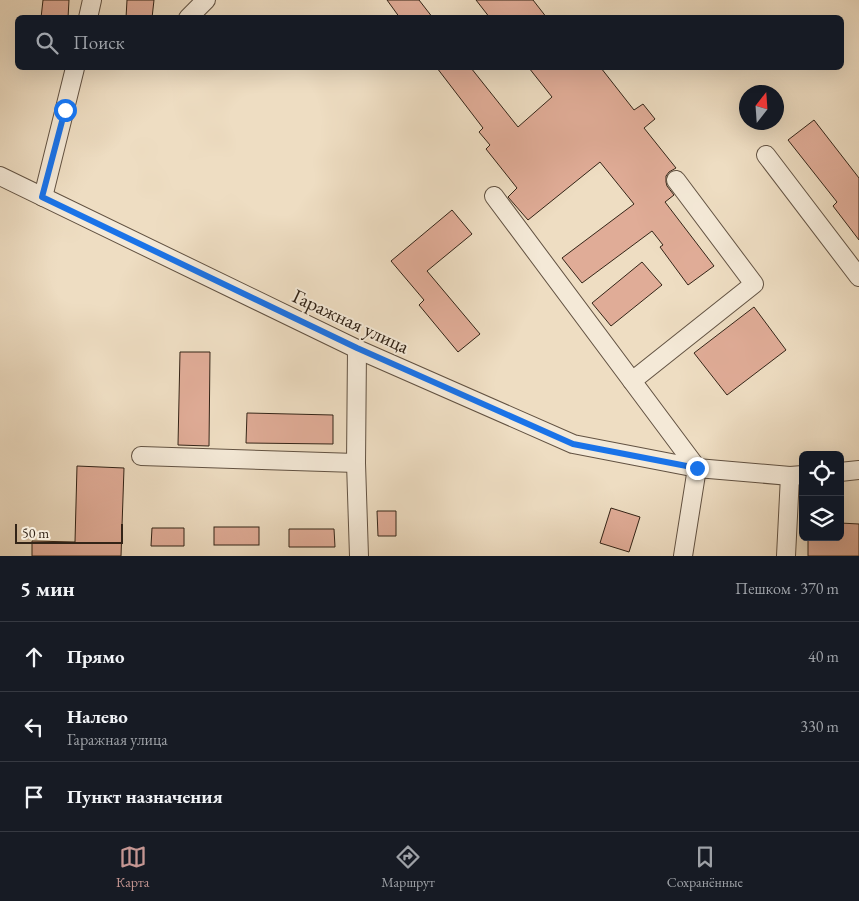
<!DOCTYPE html>
<html lang="ru">
<head>
<meta charset="utf-8">
<style>
	:root { --surface:#171b24; --page:#242831; --text:#f1f3f6; --muted:#9ea1a6; --line:#363941; --accent:#c59692 }
	body { margin:0; font-family:"EB Garamond",serif; background:var(--page); color:var(--text) }
	.controls { position:absolute; right:15px; bottom:15px; display:grid; overflow:hidden; border-radius:8px; box-shadow:0 5px 20px #0002 }
	.controls button { width:45px; height:45px; display:grid; place-items:center; padding:0; border:0; border-bottom:1px solid var(--line); background:var(--surface); color:var(--text); font:25px sans-serif }
	.compass { position:absolute; left:739px; top:85px; width:45px; height:45px; border-radius:50%; background:var(--surface); box-shadow:0 5px 20px #0002; rotate:17deg }
	.scale { position:absolute; left:15px; bottom:12px; width:108px; box-sizing:border-box; padding-left:5px; border:2px solid #332417; border-top:0; font-size:14px; line-height:18px; white-space:nowrap; color:#332417; -webkit-text-stroke:4px #f4e9d7; paint-order:stroke }
	.stop { position:absolute; width:15px; height:15px; margin:-11px; border:4px solid #1a73e8; border-radius:50%; background:#fff }
	.stop.end { background:#1a73e8; border-color:#fff; box-shadow:0 1px 5px #0008 }
	.list { margin:0; padding:0; list-style:none }
	h2 { display:flex; justify-content:space-between; align-items:center; height:65px; margin:0; padding:0 20px; font-size:21px }
	h2 small { font-size:16px; font-weight:400; color:var(--muted) }
	.list li { display:grid; grid-template-columns:32px 1fr auto; gap:15px; align-items:center; box-sizing:border-box; height:70px; padding:0 20px; border-top:1px solid var(--line) }
	.list b { display:block; font-size:19px; white-space:nowrap }
	.list p { margin:0; font-size:16px; white-space:nowrap; color:var(--muted) }
	.list em { font-size:16px; font-style:normal; color:var(--muted) }
	.icon { flex:none; width:28px; height:28px; fill:none; stroke:currentColor; stroke-width:2; stroke-linecap:round; stroke-linejoin:round }
	.map { position:relative; flex:none; width:859px; height:556px; overflow:hidden }
	.search { position:absolute; background:var(--surface); box-shadow:0 5px 20px #0002; left:15px; right:15px; top:15px; height:55px; display:flex; align-items:center; gap:12px; box-sizing:border-box; padding:0 18px; border-radius:8px; color:var(--muted); font-size:19px }
	.sheet { height:275px; background:var(--surface) }
	nav { display:flex; justify-content:space-around; align-items:center; box-sizing:border-box; height:70px; border-top:1px solid var(--line); background:var(--surface); font-size:14px; color:var(--muted) }
	nav a { display:grid; justify-items:center; gap:2px }
	nav .on { color:var(--accent) }
	.map>svg:first-child { display:block }
	.building { fill:#e0ac97; stroke:#332417 }
	.lines { fill:none; stroke-linecap:round; stroke-linejoin:round }
	.minor-casing { stroke:#625242; stroke-width:20 }
	.minor { stroke:#f4e9d7; stroke-width:18 }
	.route { stroke:#1a73e8; stroke-width:6 }
	.labels { text-anchor:middle; stroke-width:4; stroke-linejoin:round; paint-order:stroke }
	.street-label { font-size:20px; fill:#332417; stroke:#f4e9d7 }
</style>
</head>
<body>
<div class="map">
<svg width="859" height="556" viewBox="0 0 859 556">
	<rect width="100%" height="100%" fill="#eeddc2"/>
	<filter id="stains"><feTurbulence type="fractalNoise" baseFrequency=".004" numOctaves="4"/><feColorMatrix values="0 0 0 0 .2 0 0 0 0 .09 0 0 0 0 .02 0 0 0 .5 -.17"/></filter>
	<radialGradient id="worn" r=".72"><stop offset=".6" stop-color="#630" stop-opacity="0"/><stop offset="1" stop-color="#630" stop-opacity=".3"/></radialGradient>
	<g class="building">
		<path d="M43,0H69L68,18H41Z"/>
		<path d="M127,0H154L152,18H126Z"/>
		<path d="M387,0H419L433,18H400Z"/>
		<path d="M476,0H533L547,18H490Z"/>
		<path d="M437,68H471L518,127L552,97L529,68H601L634,110L643,104L655,119L644,128L676,168L669,172L666,176V182L667,186L674,195L665,202L714,266L688,285L660,247L663,245L652,231L582,283L562,258L634,204L600,162L528,220L508,197L517,188L486,149L490,145L479,132L483,128Z"/>
		<path d="M814,120L859,178V240L833,206L837,202L788,140Z"/>
		<path d="M452,210L472,234L427,271L480,334L458,352L419,305L424,300L391,261Z"/>
		<path d="M642,262L662,285L611,326L592,303Z"/>
		<path d="M754,307L786,350L727,395L694,353Z"/>
		<path d="M180,352H210L209,446L178,445Z"/>
		<path d="M247,413L333,415V444L246,443Z"/>
		<path d="M77,466L124,468L121,556H32V541L75,542Z"/>
		<path d="M611,508L640,517L629,552L600,543Z"/>
		<path d="M377,511H396V536H378Z"/>
		<path d="M840,523L859,524V556H808V537H840Z"/>
		<rect x="214" y="527" width="45" height="18"/>
		<path d="M152,528H184V546H151Z"/>
		<path d="M289,529H334L335,547H289Z"/>
	</g>
	<g class="lines">
		<defs>
			<g id="minor">
				<path d="M88,18L92,0"/>
				<path d="M188,18L206,0"/>
				<path d="M766,155L859,277"/>
				<path d="M0,176L357,349L573,444L697,468L790,476L803,475"/>
				<path d="M494,196L697,468L683,556"/>
				<path d="M43,197L75,68"/>
				<path d="M357,349L356,463L359,556"/>
				<path d="M632,381L754,284L676,180"/>
				<path d="M141,456L356,463"/>
				<path d="M840,472L859,470"/>
				<path d="M786,556L790,476"/>
			</g>
		</defs>
		<use href="#minor" class="minor-casing"/>
		<use href="#minor" class="minor"/>
	</g>
	<g class="lines">
		<path class="route" d="M65,110L42,197L357,348L573,444L697,468"/>
	</g>
	<g class="labels">
		<g class="street-label">
			<text transform="translate(351 321) rotate(25)" y="7">Гаражная улица</text>
		</g>
	</g>
	<rect width="100%" height="100%" filter="url(#stains)"/>
	<rect width="100%" height="100%" fill="url(#worn)"/>
</svg>
<div class="controls">
<button><svg class="icon" aria-label="locate" viewBox="0 0 24 24"><circle cx="12" cy="12" r="6"/><path d="M12 2v4M12 18v4M2 12h4M18 12h4"/></svg></button>
<button><svg class="icon" aria-label="layers" viewBox="0 0 24 24"><path d="M12 4l9 5-9 5-9-5zM3 14l9 5 9-5"/></svg></button>
</div>
<svg class="compass" viewBox="-18 -18 36 36"><path d="M0-13l5 13h-10z" fill="#e53935"/><path d="M0 13l5-13h-10z" fill="#9ea1a6"/></svg>
<div class="scale">50 m</div>
<div class="stop" style="left:65px;top:110px"></div>
<div class="stop end" style="left:697px;top:468px"></div>
<div class="search"><svg class="icon" aria-label="search" viewBox="0 0 24 24"><circle cx="10" cy="10" r="6"/><path d="M15 15l6 6"/></svg>Поиск</div>
</div>
<section class="sheet">
<h2>5 мин<small>Пешком · 370 m</small></h2>
<ul class="list">
<li><svg class="icon" aria-label="ahead" viewBox="0 0 24 24"><path d="M12 20V5M6 11l6-6 6 6"/></svg><div><b>Прямо</b></div><em>40 m</em></li>
<li><svg class="icon" aria-label="left" viewBox="0 0 24 24"><path d="M17 20v-9H6M10 6l-5 5 5 5"/></svg><div><b>Налево</b><p>Гаражная улица</p></div><em>330 m</em></li>
<li><svg class="icon" aria-label="arrive" viewBox="0 0 24 24"><path d="M6 21V4h12l-3 4 3 4H6"/></svg><div><b>Пункт назначения</b></div></li>
</ul>
</section>
<nav>
<a class="on"><svg class="icon" aria-label="map" viewBox="0 0 24 24"><path d="M3 6l6-2 6 2 6-2v14l-6 2-6-2-6 2zM9 4v14M15 6v14"/></svg>Карта</a>
<a><svg class="icon" aria-label="directions" viewBox="0 0 24 24"><path d="M12 3l9 9-9 9-9-9zM9 14v-3h6M13 9l2 2-2 2"/></svg>Маршрут</a>
<a><svg class="icon" aria-label="saved" viewBox="0 0 24 24"><path d="M7 4h10v16l-5-4-5 4z"/></svg>Сохранённые</a>
</nav>
</body>
</html>
